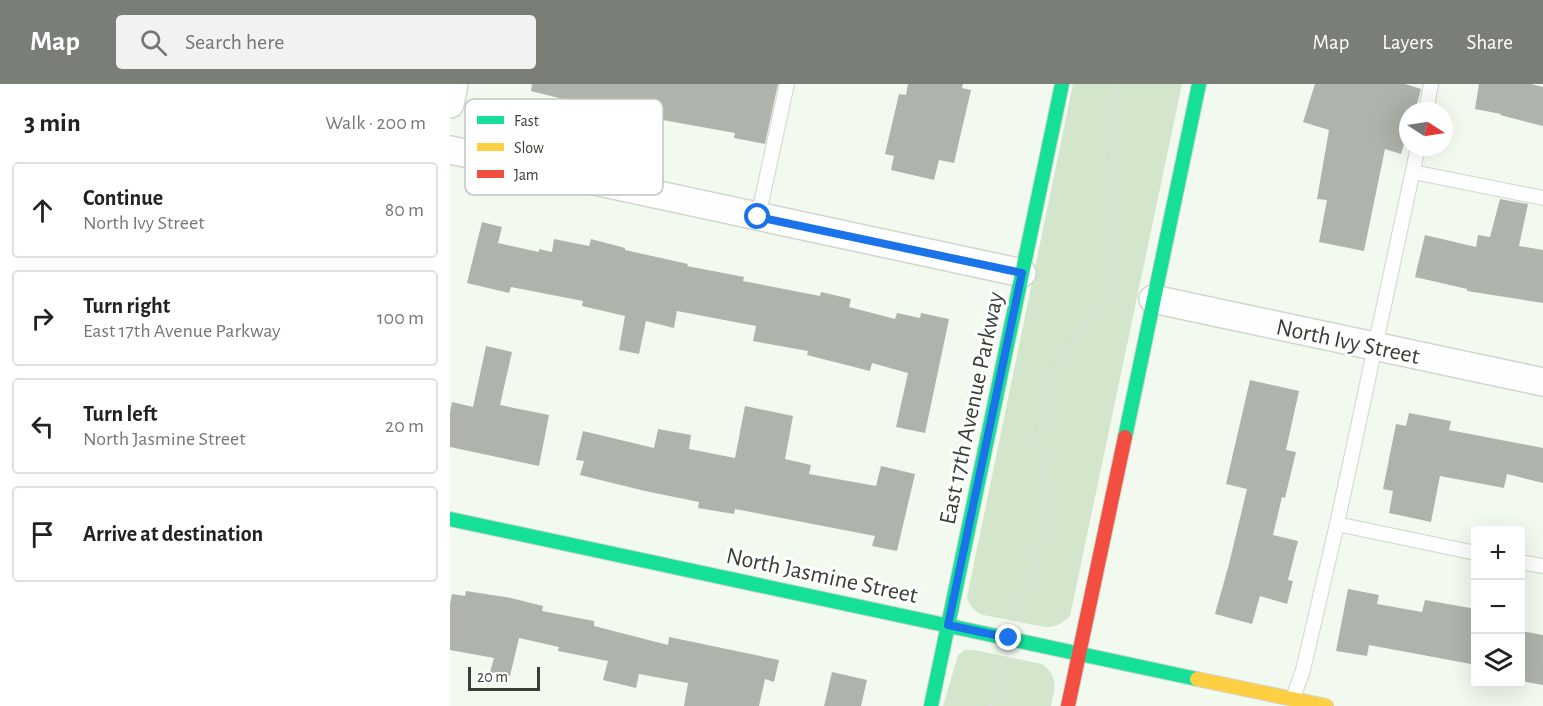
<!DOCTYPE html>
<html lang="en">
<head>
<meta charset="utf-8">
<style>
	:root { --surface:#fff; --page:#f2f2f2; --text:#222; --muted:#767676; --line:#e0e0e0; --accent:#797f76 }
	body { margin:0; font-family:"Alegreya Sans",sans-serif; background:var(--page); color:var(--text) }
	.controls { position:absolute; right:18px; bottom:18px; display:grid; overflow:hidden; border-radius:6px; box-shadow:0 6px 24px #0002 }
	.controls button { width:54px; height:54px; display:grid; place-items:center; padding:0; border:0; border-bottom:2px solid var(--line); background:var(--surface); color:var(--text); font:30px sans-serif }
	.compass { position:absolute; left:949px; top:18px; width:54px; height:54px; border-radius:50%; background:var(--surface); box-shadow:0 6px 24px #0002; rotate:102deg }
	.scale { position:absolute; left:18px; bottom:15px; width:72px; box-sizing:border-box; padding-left:6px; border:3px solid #383d35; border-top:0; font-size:16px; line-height:21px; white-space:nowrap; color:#383d35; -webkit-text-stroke:4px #fff; paint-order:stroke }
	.stop { position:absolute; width:18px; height:18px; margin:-14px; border:4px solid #1a73e8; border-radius:50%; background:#fff }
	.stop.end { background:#1a73e8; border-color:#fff; box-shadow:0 2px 6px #0008 }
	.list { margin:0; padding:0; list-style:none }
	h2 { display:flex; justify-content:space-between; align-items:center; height:78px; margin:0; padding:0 24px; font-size:26px }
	h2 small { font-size:20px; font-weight:400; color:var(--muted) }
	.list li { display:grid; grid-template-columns:39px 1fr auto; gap:18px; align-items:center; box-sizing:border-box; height:96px; margin:0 12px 12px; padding:0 12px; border:2px solid var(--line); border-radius:6px }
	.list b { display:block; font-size:22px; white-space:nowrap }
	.list p { margin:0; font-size:20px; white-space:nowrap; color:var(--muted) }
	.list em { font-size:20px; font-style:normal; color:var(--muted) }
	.icon { flex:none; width:33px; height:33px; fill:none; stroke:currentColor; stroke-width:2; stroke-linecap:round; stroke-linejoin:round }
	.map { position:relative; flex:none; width:1093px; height:622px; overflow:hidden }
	header { display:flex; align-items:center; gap:36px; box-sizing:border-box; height:84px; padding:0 30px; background:var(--accent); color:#fff }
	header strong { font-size:28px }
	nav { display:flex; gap:33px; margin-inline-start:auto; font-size:21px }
	.search { width:420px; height:54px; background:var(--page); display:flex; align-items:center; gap:15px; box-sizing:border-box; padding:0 21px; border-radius:6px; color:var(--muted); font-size:22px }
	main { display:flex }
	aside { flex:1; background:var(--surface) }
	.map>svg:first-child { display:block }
	.green { fill:#d3e6cb }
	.building { fill:#aeb4ac }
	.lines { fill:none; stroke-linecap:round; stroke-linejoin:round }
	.lane-casing { stroke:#d0d6cd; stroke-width:16 }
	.street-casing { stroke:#d0d6cd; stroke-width:30 }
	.fast-casing { stroke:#d0d6cd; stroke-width:16 }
	.slow-casing { stroke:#d0d6cd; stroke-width:16 }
	.jam-casing { stroke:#d0d6cd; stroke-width:16 }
	.path { stroke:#dee0dc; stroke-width:4; stroke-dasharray:3 3; stroke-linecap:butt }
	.lane { stroke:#fdfefd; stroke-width:14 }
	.street { stroke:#fdfefd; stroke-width:27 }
	.fast { stroke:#16e098; stroke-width:14 }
	.slow { stroke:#ffcf43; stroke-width:14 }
	.jam { stroke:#f24e42; stroke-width:14 }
	.route { stroke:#1a73e8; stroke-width:8 }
	.labels { text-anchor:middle; stroke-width:6; stroke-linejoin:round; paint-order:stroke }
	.street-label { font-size:24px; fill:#383d35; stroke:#fff }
	.key { fill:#fff; stroke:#c3c5c2; stroke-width:1.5 }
	.key-label { font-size:16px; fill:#383d35 }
</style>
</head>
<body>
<header>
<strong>Map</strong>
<div class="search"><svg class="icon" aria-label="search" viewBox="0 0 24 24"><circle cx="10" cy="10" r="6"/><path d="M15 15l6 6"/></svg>Search here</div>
<nav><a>Map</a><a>Layers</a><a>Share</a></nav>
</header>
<main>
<aside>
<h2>3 min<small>Walk · 200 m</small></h2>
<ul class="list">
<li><svg class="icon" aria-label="ahead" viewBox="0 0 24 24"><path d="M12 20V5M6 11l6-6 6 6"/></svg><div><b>Continue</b><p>North Ivy Street</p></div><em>80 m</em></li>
<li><svg class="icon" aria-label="right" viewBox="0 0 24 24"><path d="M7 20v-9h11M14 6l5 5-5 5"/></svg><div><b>Turn right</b><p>East 17th Avenue Parkway</p></div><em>100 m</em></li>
<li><svg class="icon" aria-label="left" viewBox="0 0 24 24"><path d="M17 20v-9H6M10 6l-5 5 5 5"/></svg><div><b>Turn left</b><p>North Jasmine Street</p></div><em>20 m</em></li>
<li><svg class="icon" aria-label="arrive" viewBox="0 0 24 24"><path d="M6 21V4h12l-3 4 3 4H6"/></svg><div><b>Arrive at destination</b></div></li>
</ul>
</aside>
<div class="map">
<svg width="1093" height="622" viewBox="0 0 1093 622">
	<rect width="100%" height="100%" fill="#f2faef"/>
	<g class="green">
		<path d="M623,0H732L620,532C612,540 606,543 595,543L533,531C523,527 520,522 517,513Z"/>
		<path d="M515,566H524L592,580C609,593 605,603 601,622H493L508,571Z"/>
	</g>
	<g class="building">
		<path d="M82,0H328L315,60L284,54L285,49L157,26L81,7Z"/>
		<path d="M458,0H513L512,4L521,6L504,79L489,76L484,96L441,86L444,72L435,70L449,10L456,11Z"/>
		<path d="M865,0H955L971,5L965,27H958V47L951,70L935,65L914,167L869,158L877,116L867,115L879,46L853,38Z"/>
		<path d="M1029,0H1081L1093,3V42L1050,31L1051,30L1025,25Z"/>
		<path d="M1050,115L1078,120L1069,162L1093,166V219L1017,207V205L965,193L975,151L1026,163L1028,151L1040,153Z"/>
		<path d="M32,138L52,143L48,159L89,168V165L102,168L104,155L139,162L141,155L175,164V166L238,180L237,182L294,193L293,197L370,212L371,208L401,215L399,223L445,235L447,229L470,234L471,229L499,235L475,349L446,343L458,289L422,279L420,287L357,271L358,267L303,257L306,242L227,227L224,244L196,237L189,270L169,266L175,232L132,222L133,217L61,203L59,209L17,199Z"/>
		<path d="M36,262L62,268L50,321L99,331L89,382L0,363V329L2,318L23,323Z"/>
		<path d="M800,296L849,307L836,366L846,368L835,414L832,413L823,451L848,457L838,496L843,497L837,520L810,512L802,540L765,530L779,480L797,405L776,400Z"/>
		<path d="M295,322L343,332L335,375L361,381L359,390L426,402L431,382L465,390L447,467L422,462L425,452L285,425L284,430L248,424L249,418L195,407L130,391L134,377L126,376L133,347L204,364L208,345L241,351L239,365L285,374Z"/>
		<path d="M959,329L1001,337L999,346L1093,364V399L1057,390L1054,404L990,392L981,438L939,429L943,407L933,405L946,340L956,342Z"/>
		<path d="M898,505L929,511L927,520L972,528L975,516L1026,525V581L919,561L917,572L886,567Z"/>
		<path d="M16,507L61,514L93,522L92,527L144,537V542L218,561L219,553L329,576L324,598L315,595L309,622H234L238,599L189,590L186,604L153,596L158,577L108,567L109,563L69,554L60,592L40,588L44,574L0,566V520L2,510L15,512Z"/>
		<path d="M1071,547L1093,551V601L1071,597Z"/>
		<path d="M382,588L417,596L411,622H374Z"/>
	</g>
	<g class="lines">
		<defs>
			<g id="lane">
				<path d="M976,27L981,0"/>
				<path d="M963,88L1093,114"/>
				<path d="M308,133L337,0"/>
				<path d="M887,440L1026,469"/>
				<path d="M1070,478L1093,482"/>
				<path d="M843,614L853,586L887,440L968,63"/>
			</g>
			<g id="street">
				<path d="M0,20L4,0"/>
				<path d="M0,66L572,189"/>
				<path d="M703,215L1093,298"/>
			</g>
			<g id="fast">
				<path d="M675,353L749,0"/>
				<path d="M0,435L747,595"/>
				<path d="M481,622L612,0"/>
			</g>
			<path id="slow" d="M747,595L876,622"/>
			<path id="jam" d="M618,622L675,353"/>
		</defs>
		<use href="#lane" class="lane-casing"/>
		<use href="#street" class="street-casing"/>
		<use href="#fast" class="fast-casing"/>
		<use href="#slow" class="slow-casing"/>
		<use href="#jam" class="jam-casing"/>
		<g class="path">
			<path d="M567,530L588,472L594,444L595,416L589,353L600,292L613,269L661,210L665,190L659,144L658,115L669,0"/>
			<path d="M540,622L553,580"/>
		</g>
		<use href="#lane" class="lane"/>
		<use href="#street" class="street"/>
		<use href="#fast" class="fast"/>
		<use href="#slow" class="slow"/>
		<use href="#jam" class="jam"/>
	</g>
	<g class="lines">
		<path class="route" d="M308,133L572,189L498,541L559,554"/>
	</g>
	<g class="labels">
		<g class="street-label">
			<text transform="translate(898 257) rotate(12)" y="8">North Ivy Street</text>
			<text transform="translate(521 324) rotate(-78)" y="8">East 17th Avenue Parkway</text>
			<text transform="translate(372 491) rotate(12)" y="8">North Jasmine Street</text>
		</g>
	</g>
	<rect x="15" y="15" width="198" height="96" rx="9" class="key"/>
	<rect x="27" y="32" width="27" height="8" fill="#16e098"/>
	<rect x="27" y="59" width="27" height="8" fill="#ffcf43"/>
	<rect x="27" y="86" width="27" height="8" fill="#f24e42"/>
	<g class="key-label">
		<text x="64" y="42">Fast</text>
		<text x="64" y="69">Slow</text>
		<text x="64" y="96">Jam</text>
	</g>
</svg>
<div class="controls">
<button>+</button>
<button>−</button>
<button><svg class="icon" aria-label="layers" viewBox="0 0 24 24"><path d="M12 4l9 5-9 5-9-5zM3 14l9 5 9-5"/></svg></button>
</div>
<svg class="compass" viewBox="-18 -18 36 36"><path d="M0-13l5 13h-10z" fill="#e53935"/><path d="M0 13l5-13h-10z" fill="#767676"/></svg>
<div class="scale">20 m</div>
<div class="stop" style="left:308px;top:133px"></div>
<div class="stop end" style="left:559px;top:554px"></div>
</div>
</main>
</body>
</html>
